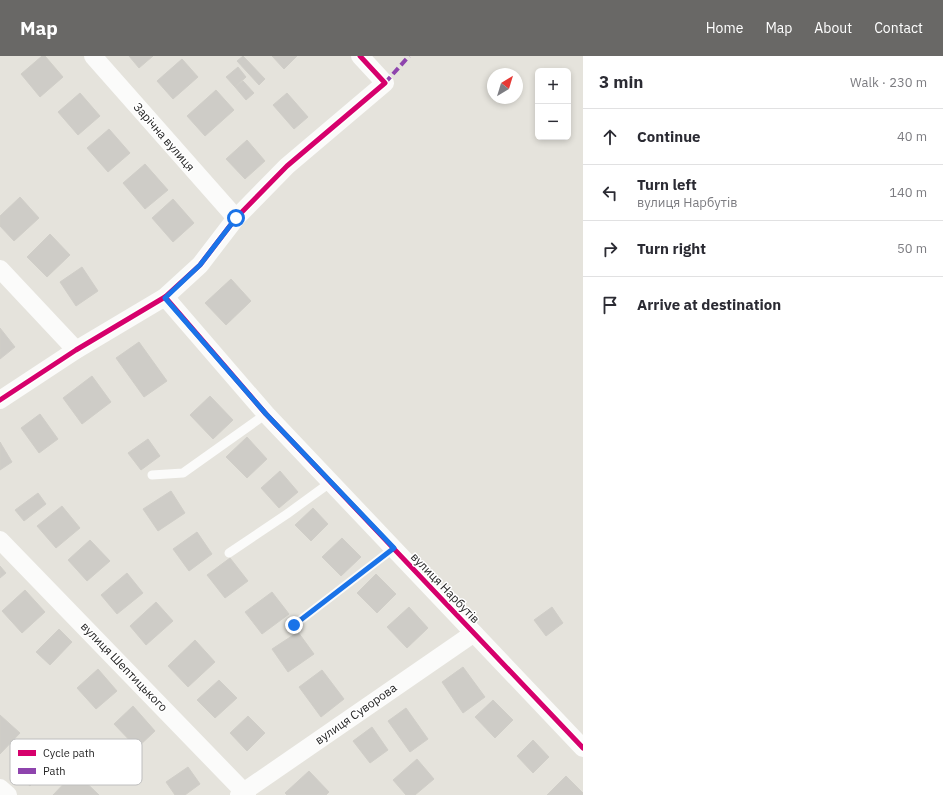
<!DOCTYPE html>
<html lang="en">
<head>
<meta charset="utf-8">
<style>
	:root { --surface:#fff; --page:#f7f7f7; --text:#2b2b33; --muted:#7c7c81; --line:#e1e1e2; --accent:#696866 }
	body { margin:0; font-family:"IBM Plex Sans",sans-serif; background:var(--page); color:var(--text) }
	.controls { position:absolute; right:12px; top:12px; display:grid; overflow:hidden; border-radius:6px; box-shadow:0 2px 6px #0003 }
	.controls button { width:36px; height:36px; display:grid; place-items:center; padding:0; border:0; border-bottom:1px solid var(--line); background:var(--surface); color:var(--text); font:20px sans-serif }
	.compass { position:absolute; left:487px; top:12px; width:36px; height:36px; border-radius:50%; background:var(--surface); box-shadow:0 2px 6px #0003; rotate:38deg }
	.stop { position:absolute; width:12px; height:12px; margin:-9px; border:3px solid #1a73e8; border-radius:50%; background:#fff }
	.stop.end { background:#1a73e8; border-color:#fff; box-shadow:0 1px 4px #0008 }
	.list { margin:0; padding:0; list-style:none }
	h2 { display:flex; justify-content:space-between; align-items:center; height:52px; margin:0; padding:0 16px; font-size:17px }
	h2 small { font-size:13px; font-weight:400; color:var(--muted) }
	.list li { display:grid; grid-template-columns:26px 1fr auto; gap:12px; align-items:center; box-sizing:border-box; height:56px; padding:0 16px; border-top:1px solid var(--line) }
	.list b { display:block; font-size:15px; white-space:nowrap }
	.list p { margin:0; font-size:13px; white-space:nowrap; color:var(--muted) }
	.list em { font-size:13px; font-style:normal; color:var(--muted) }
	.icon { flex:none; width:22px; height:22px; fill:none; stroke:currentColor; stroke-width:2; stroke-linecap:round; stroke-linejoin:round }
	.map { position:relative; flex:none; width:583px; height:739px; overflow:hidden }
	header { display:flex; align-items:center; gap:24px; box-sizing:border-box; height:56px; padding:0 20px; background:var(--accent); color:#fff }
	header strong { font-size:19px }
	nav { display:flex; gap:22px; margin-inline-start:auto; font-size:14px }
	main { display:flex }
	aside { flex:1; background:var(--surface) }
	.map>svg:first-child { display:block }
	.building { fill:#ceccc7; stroke:#d0cec8 }
	.lines { fill:none; stroke-linecap:round; stroke-linejoin:round }
	.service { stroke:#fbfbfa; stroke-width:9 }
	.minor { stroke:#fbfbfa; stroke-width:18 }
	.quiet { stroke:#8e44ad; stroke-width:4; stroke-dasharray:8 4; stroke-linecap:butt }
	.cycleway-casing { stroke:#fff; stroke-width:8 }
	.cycleway { stroke:#d6006c; stroke-width:5 }
	.route { stroke:#1a73e8; stroke-width:5 }
	.labels { text-anchor:middle; stroke-width:3; stroke-linejoin:round; paint-order:stroke }
	.street-label { font-size:12px; fill:#262626; stroke:#fff }
	.key { fill:#fff; stroke:#bebebe; stroke-width:1 }
	.key-label { font-size:11px; fill:#262626 }
</style>
</head>
<body>
<header>
<strong>Map</strong>
<nav><a>Home</a><a>Map</a><a>About</a><a>Contact</a></nav>
</header>
<main>
<div class="map">
<svg width="583" height="739" viewBox="0 0 583 739">
	<rect width="100%" height="100%" fill="#e5e3dc"/>
	<g class="building">
		<path d="M42,0H45L63,21L40,41L21,18Z"/>
		<path d="M129,0H153L139,12Z"/>
		<path d="M243,0L265,23L259,29L237,5Z"/>
		<path d="M272,0H297L284,13Z"/>
		<path d="M182,3L198,21L173,43L157,25Z"/>
		<path d="M238,11L246,21L235,31L226,21Z"/>
		<path d="M243,25L254,37L246,44L235,31Z"/>
		<path d="M216,34L234,54L205,80L187,60Z"/>
		<path d="M80,37L100,60L78,79L58,56Z"/>
		<path d="M287,37L308,61L294,73L273,49Z"/>
		<path d="M109,73L130,97L108,116L87,92Z"/>
		<path d="M247,84L265,105L245,123L226,103Z"/>
		<path d="M145,108L168,134L145,153L123,127Z"/>
		<path d="M20,141L39,162L14,185L0,170V160Z"/>
		<path d="M173,143L194,167L173,186L152,162Z"/>
		<path d="M50,178L70,199L47,221L27,201Z"/>
		<path d="M82,211L98,235L76,250L60,226Z"/>
		<path d="M231,223L251,245L226,269L205,247Z"/>
		<path d="M0,272L15,291L0,303Z"/>
		<path d="M139,286L167,325L144,341L116,302Z"/>
		<path d="M92,320L111,346L82,368L63,342Z"/>
		<path d="M210,340L233,364L213,383L190,359Z"/>
		<path d="M40,358L58,383L39,397L21,372Z"/>
		<path d="M247,381L267,403L247,422L226,401Z"/>
		<path d="M148,383L160,400L141,414L128,397Z"/>
		<path d="M0,386L12,406L0,414Z"/>
		<path d="M280,415L298,436L279,452L261,432Z"/>
		<path d="M171,435L185,457L158,475L143,453Z"/>
		<path d="M38,437L46,448L24,465L15,454Z"/>
		<path d="M62,450L80,472L56,492L37,470Z"/>
		<path d="M313,452L328,468L311,485L295,469Z"/>
		<path d="M197,476L212,498L189,515L173,493Z"/>
		<path d="M342,482L361,501L341,520L322,501Z"/>
		<path d="M90,484L110,505L87,525L68,504Z"/>
		<path d="M230,502L248,525L225,542L207,519Z"/>
		<path d="M0,510L6,517L0,522Z"/>
		<path d="M127,517L143,537L117,558L101,539Z"/>
		<path d="M376,518L396,538L377,557L357,537Z"/>
		<path d="M25,534L45,556L22,577L2,555Z"/>
		<path d="M272,536L289,558L262,578L245,556Z"/>
		<path d="M156,546L173,565L146,589L130,570Z"/>
		<path d="M409,551L428,572L407,592L387,571Z"/>
		<path d="M552,551L563,567L546,580L534,564Z"/>
		<path d="M59,573L72,586L50,609L36,596Z"/>
		<path d="M298,576L314,598L288,616L272,593Z"/>
		<path d="M195,584L215,606L188,631L168,610Z"/>
		<path d="M463,611L485,641L463,657L442,626Z"/>
		<path d="M98,613L117,635L96,653L77,632Z"/>
		<path d="M322,614L344,643L321,661L299,631Z"/>
		<path d="M219,624L237,642L215,662L197,644Z"/>
		<path d="M493,644L513,664L495,682L475,661Z"/>
		<path d="M133,650L155,675L137,692L114,668Z"/>
		<path d="M406,652L428,683L410,696L388,665Z"/>
		<path d="M0,659L20,677L0,698Z"/>
		<path d="M248,660L265,677L247,695L230,677Z"/>
		<path d="M372,671L388,694L370,707L353,685Z"/>
		<path d="M533,684L549,701L533,717L517,700Z"/>
		<path d="M33,692L50,707L30,730L13,715Z"/>
		<path d="M417,703L434,723L415,739H406L393,724Z"/>
		<path d="M188,711L200,728L185,739H175L166,726Z"/>
		<path d="M309,715L329,736L326,739H287L285,737Z"/>
		<path d="M75,716L99,739H53Z"/>
		<path d="M566,720L583,737V739H547Z"/>
	</g>
	<g class="lines">
		<g class="service">
			<path d="M152,419L183,417L266,358"/>
			<path d="M229,497L287,458L331,426"/>
			<path d="M294,569L394,492"/>
		</g>
		<g class="minor">
			<path d="M93,0L236,162"/>
			<path d="M0,213L76,294"/>
			<path d="M165,241L266,358L583,692"/>
			<path d="M0,344L76,294L165,241L200,209L236,162L287,110L385,27L360,0"/>
			<path d="M0,484L247,739"/>
			<path d="M0,732L8,739"/>
			<path d="M239,739L474,577"/>
		</g>
		<path class="quiet" d="M385,27L409,0"/>
		<defs>
			<g id="cycleway">
				<path d="M165,241L266,358L583,692"/>
				<path d="M0,344L76,294L165,241L200,209L236,162L287,110L385,27L360,0"/>
			</g>
		</defs>
		<use href="#cycleway" class="cycleway-casing"/>
		<use href="#cycleway" class="cycleway"/>
	</g>
	<g class="lines">
		<path class="route" d="M236,162L200,209L165,242L266,358L394,492L294,569"/>
	</g>
	<g class="labels">
		<g class="street-label">
			<text transform="translate(164 81) rotate(49)" y="4">Зарічна вулиця</text>
			<text transform="translate(445 532) rotate(46)" y="4">вулиця Нарбутів</text>
			<text transform="translate(124 611) rotate(46)" y="4">вулиця Шептицького</text>
			<text transform="translate(356 658) rotate(-35)" y="4">вулиця Суворова</text>
		</g>
	</g>
	<rect x="10" y="683" width="132" height="46" rx="6" class="key"/>
	<rect x="18" y="694" width="18" height="6" fill="#d6006c"/>
	<rect x="18" y="712" width="18" height="6" fill="#8e44ad"/>
	<g class="key-label">
		<text x="43" y="701">Cycle path</text>
		<text x="43" y="719">Path</text>
	</g>
</svg>
<div class="controls">
<button>+</button>
<button>−</button>
</div>
<svg class="compass" viewBox="-18 -18 36 36"><path d="M0-13l5 13h-10z" fill="#e53935"/><path d="M0 13l5-13h-10z" fill="#7c7c81"/></svg>
<div class="stop" style="left:236px;top:162px"></div>
<div class="stop end" style="left:294px;top:569px"></div>
</div>
<aside>
<h2>3 min<small>Walk · 230 m</small></h2>
<ul class="list">
<li><svg class="icon" aria-label="ahead" viewBox="0 0 24 24"><path d="M12 20V5M6 11l6-6 6 6"/></svg><div><b>Continue</b></div><em>40 m</em></li>
<li><svg class="icon" aria-label="left" viewBox="0 0 24 24"><path d="M17 20v-9H6M10 6l-5 5 5 5"/></svg><div><b>Turn left</b><p>вулиця Нарбутів</p></div><em>140 m</em></li>
<li><svg class="icon" aria-label="right" viewBox="0 0 24 24"><path d="M7 20v-9h11M14 6l5 5-5 5"/></svg><div><b>Turn right</b></div><em>50 m</em></li>
<li><svg class="icon" aria-label="arrive" viewBox="0 0 24 24"><path d="M6 21V4h12l-3 4 3 4H6"/></svg><div><b>Arrive at destination</b></div></li>
</ul>
</aside>
</main>
</body>
</html>
